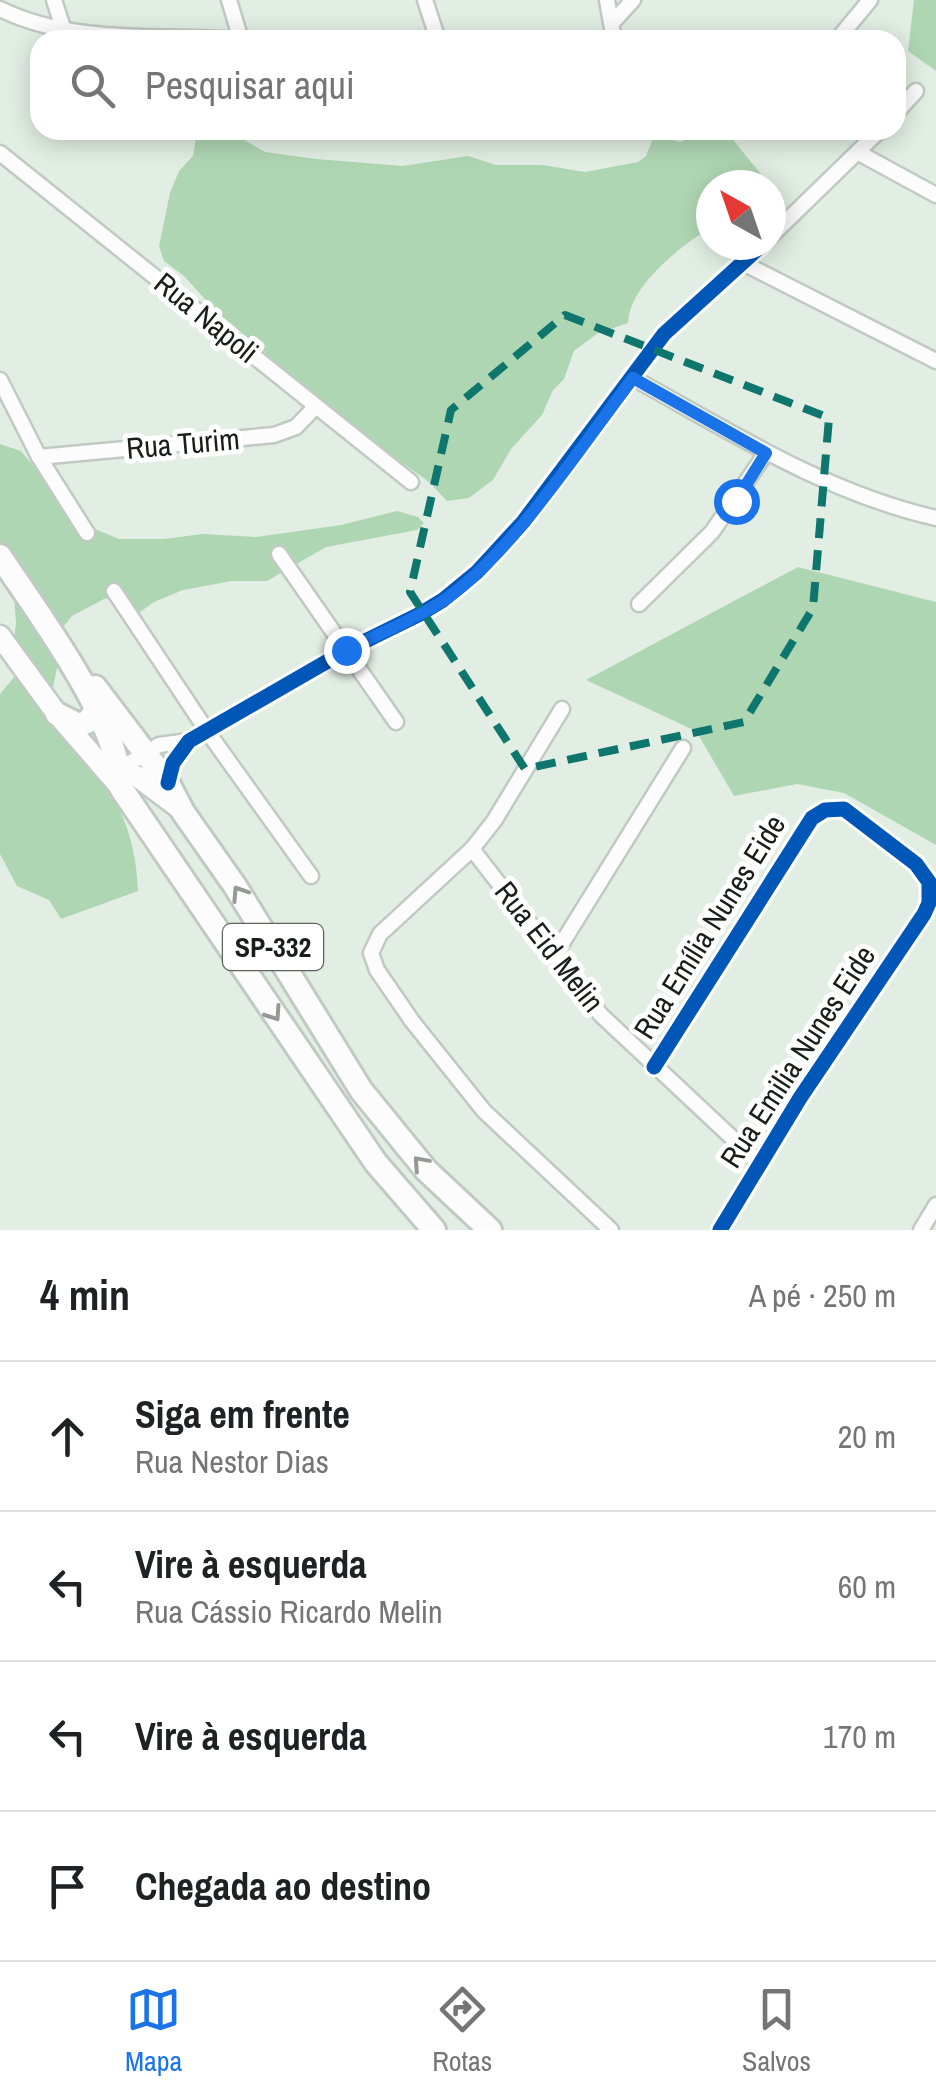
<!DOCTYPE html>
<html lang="pt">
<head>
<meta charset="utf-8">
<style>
	:root { --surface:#fff; --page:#f6f6f6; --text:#202124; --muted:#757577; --line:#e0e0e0; --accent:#1a73e8 }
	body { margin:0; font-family:"Archivo Narrow",sans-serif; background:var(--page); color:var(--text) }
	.compass { position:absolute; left:696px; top:170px; width:90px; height:90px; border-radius:50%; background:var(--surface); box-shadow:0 5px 25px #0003; rotate:320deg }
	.stop { position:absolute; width:30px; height:30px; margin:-22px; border:8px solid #1a73e8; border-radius:50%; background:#fff }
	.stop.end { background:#1a73e8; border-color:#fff; box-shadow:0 2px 10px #0008 }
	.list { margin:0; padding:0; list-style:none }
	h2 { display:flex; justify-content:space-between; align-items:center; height:130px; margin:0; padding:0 40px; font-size:42px }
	h2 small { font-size:32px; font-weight:400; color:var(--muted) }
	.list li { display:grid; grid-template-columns:65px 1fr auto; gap:30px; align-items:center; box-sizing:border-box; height:150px; padding:0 40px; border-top:2px solid var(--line) }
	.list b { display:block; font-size:38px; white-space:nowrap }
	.list p { margin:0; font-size:32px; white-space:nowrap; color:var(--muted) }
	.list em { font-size:32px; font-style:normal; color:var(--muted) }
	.icon { flex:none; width:55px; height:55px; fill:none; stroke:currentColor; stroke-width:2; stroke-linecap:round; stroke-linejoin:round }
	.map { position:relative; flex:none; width:936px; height:1230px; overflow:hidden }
	.search { position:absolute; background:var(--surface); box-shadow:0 5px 25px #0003; left:30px; right:30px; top:30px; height:110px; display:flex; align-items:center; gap:25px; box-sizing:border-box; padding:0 35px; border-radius:30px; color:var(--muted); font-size:38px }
	.sheet { height:730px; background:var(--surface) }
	nav { display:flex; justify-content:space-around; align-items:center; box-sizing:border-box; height:140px; border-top:2px solid var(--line); background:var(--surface); font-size:28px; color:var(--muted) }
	nav a { display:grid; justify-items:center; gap:5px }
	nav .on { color:var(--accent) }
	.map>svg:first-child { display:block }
	.forest { fill:#afd6b3 }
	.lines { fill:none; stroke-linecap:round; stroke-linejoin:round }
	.street-casing { stroke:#c1cac2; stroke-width:19 }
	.secondary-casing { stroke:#c1cac2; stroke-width:25 }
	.primary-casing { stroke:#c1cac2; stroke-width:28 }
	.street { stroke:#fbfcfb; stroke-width:14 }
	.secondary { stroke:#fbfcfb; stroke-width:20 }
	.primary { stroke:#fbfcfb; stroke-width:22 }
	.cycleway-casing { stroke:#fff; stroke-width:21 }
	.cycleway { stroke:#0057b8; stroke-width:15 }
	.oneway { stroke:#959995 }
	.route { stroke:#1a73e8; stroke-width:12 }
	.marked { fill:none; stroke:#0f766e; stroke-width:8; stroke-dasharray:20 12; stroke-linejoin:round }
	.labels { text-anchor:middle; stroke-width:10; stroke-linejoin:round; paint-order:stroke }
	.shield { fill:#fff; stroke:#5d625d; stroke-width:2.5 }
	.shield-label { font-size:28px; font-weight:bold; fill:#181f18 }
	.street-label { font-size:30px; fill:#181f18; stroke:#fff }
</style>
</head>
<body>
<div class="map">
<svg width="936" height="1230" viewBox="0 0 936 1230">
	<rect width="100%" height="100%" fill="#e2eee3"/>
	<g class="forest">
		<path d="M914,0H936V71L908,51Z"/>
		<path d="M706,130H725L770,185H711V227C681,246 629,286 628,323L598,333L574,351L564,379L553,390L542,415L511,449L493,480L469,498L447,501L429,482L343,420L215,310L184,276L164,261L159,246L170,193L179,171L193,156L196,138L200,135L241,138L265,152L316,159L403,166L468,156L496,165H543L585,172L638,162L646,156L652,141L660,136L680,142Z"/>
		<path d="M0,444L21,451L72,512L95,529L119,539H164L203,534L256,537L341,525L397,511L418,517L424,523L417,530L326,547L267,581H232L183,590L154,602L140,612L117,598L104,599L72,616L60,631L58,663L48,713C98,774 135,807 138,891L61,919L49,900L17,886L0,854V694L16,675L11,663L16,623L12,564L0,550Z"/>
		<path d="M798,567L936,602V845L844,793L797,784L734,796L696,731L586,680Z"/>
	</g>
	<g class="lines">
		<defs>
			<g id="street">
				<path d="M54,0L64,31"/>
				<path d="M229,0L241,40"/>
				<path d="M425,0L438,40"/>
				<path d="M607,0L614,40"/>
				<path d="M0,9C76,46 163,34 246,40"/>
				<path d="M612,23L633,0"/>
				<path d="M837,40L870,0"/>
				<path d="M896,113L916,91"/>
				<path d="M0,153L411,482"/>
				<path d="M859,153L936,195"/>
				<path d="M771,236L880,130"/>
				<path d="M743,263L936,361"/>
				<path d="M633,378C731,432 826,493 936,518"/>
				<path d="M0,380L39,457L87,533"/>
				<path d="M39,457L274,435L296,427L316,406"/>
				<path d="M279,554L396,722"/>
				<path d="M114,591L207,731L311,876"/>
				<path d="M639,604L712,532L766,453"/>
				<path d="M562,709L494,821L472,849L380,934L371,953L377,970L412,1021L484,1111L611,1230"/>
				<path d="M120,769L159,745L189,741"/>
				<path d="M168,783L173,763L189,741L347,650L420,614L443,600L477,572L523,522L664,334L762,245"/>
				<path d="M472,849L601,1015L760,1164"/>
				<path d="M554,956L683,748"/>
				<path d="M654,1067L812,818L825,810L844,809L916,864L929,882V903L924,914L800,1098L720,1230"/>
				<path d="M921,1230L936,1205"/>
			</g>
			<g id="secondary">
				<path d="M0,636L57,714L121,788"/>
				<path d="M104,765L138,777L178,807"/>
			</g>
			<g id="primary">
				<path d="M0,556C39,615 118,719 121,788L376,1163L434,1230"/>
				<path d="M95,687L168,783L183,812L235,886L361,1090L426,1170L490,1230"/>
				<path d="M57,714L79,725L87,722L96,711"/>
			</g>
		</defs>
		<use href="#street" class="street-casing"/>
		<use href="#secondary" class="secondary-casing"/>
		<use href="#primary" class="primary-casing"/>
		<use href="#street" class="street"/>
		<use href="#secondary" class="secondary"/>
		<use href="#primary" class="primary"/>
		<defs>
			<g id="cycleway">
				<path d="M168,783L173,763L189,741L347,650L420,614L443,600L477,572L523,522L664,334L762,245"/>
				<path d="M654,1067L812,818L825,810L844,809L916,864L929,882V903L924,914L800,1098L720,1230"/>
			</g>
		</defs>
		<use href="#cycleway" class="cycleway-casing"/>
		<use href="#cycleway" class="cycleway"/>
	</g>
	<defs><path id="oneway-chevron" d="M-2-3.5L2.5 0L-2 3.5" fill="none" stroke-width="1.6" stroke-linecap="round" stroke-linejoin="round" transform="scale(2.5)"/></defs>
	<g class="oneway">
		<use href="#oneway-chevron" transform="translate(239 893) rotate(-123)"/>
		<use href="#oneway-chevron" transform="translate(274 1014) rotate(56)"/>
		<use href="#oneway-chevron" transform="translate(420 1163) rotate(-132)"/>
	</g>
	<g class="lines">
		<path class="route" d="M346,650C379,634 413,620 443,601C511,555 582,445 633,378L766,453L736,501"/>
	</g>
	<path class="marked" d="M565,315L829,418L813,608L744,722L525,769L410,592L451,410Z"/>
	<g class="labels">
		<rect class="shield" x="223" y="924" width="100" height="46" rx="8"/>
		<g class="shield-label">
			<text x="273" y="957">SP-332</text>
		</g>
		<g class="street-label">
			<text transform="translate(206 318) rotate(39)" y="10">Rua Napoli</text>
			<text transform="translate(183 444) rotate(-5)" y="10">Rua Turim</text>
			<text transform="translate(710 927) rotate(-58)" y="10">Rua Emília Nunes Eide</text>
			<text transform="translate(549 947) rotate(52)" y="10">Rua Eid Melin</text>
			<text transform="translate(798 1057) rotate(-57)" y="10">Rua Emilia Nunes Eide</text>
		</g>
	</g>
</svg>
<svg class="compass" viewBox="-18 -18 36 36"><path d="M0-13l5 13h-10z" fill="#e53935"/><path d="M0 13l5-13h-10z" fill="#757577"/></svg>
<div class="stop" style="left:736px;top:501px"></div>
<div class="stop end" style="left:346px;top:650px"></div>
<div class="search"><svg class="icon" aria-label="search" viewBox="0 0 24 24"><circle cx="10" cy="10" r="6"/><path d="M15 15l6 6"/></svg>Pesquisar aqui</div>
</div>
<section class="sheet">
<h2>4 min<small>A pé · 250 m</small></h2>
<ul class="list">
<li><svg class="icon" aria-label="ahead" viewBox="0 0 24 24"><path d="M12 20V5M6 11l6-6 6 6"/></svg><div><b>Siga em frente</b><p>Rua Nestor Dias</p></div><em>20 m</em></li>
<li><svg class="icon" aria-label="left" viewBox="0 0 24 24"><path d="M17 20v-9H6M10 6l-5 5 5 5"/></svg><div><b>Vire à esquerda</b><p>Rua Cássio Ricardo Melin</p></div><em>60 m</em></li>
<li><svg class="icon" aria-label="left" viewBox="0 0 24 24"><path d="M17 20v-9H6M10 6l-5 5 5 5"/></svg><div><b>Vire à esquerda</b></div><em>170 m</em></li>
<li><svg class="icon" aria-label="arrive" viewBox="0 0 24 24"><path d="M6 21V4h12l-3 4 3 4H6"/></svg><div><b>Chegada ao destino</b></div></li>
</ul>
</section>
<nav>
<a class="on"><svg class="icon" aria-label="map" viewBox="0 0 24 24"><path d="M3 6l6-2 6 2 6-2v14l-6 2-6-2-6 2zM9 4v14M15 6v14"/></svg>Mapa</a>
<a><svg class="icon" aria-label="directions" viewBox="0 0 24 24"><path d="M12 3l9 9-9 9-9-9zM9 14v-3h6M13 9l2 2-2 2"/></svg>Rotas</a>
<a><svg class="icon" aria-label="saved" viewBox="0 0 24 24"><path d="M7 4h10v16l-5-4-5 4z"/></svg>Salvos</a>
</nav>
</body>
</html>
